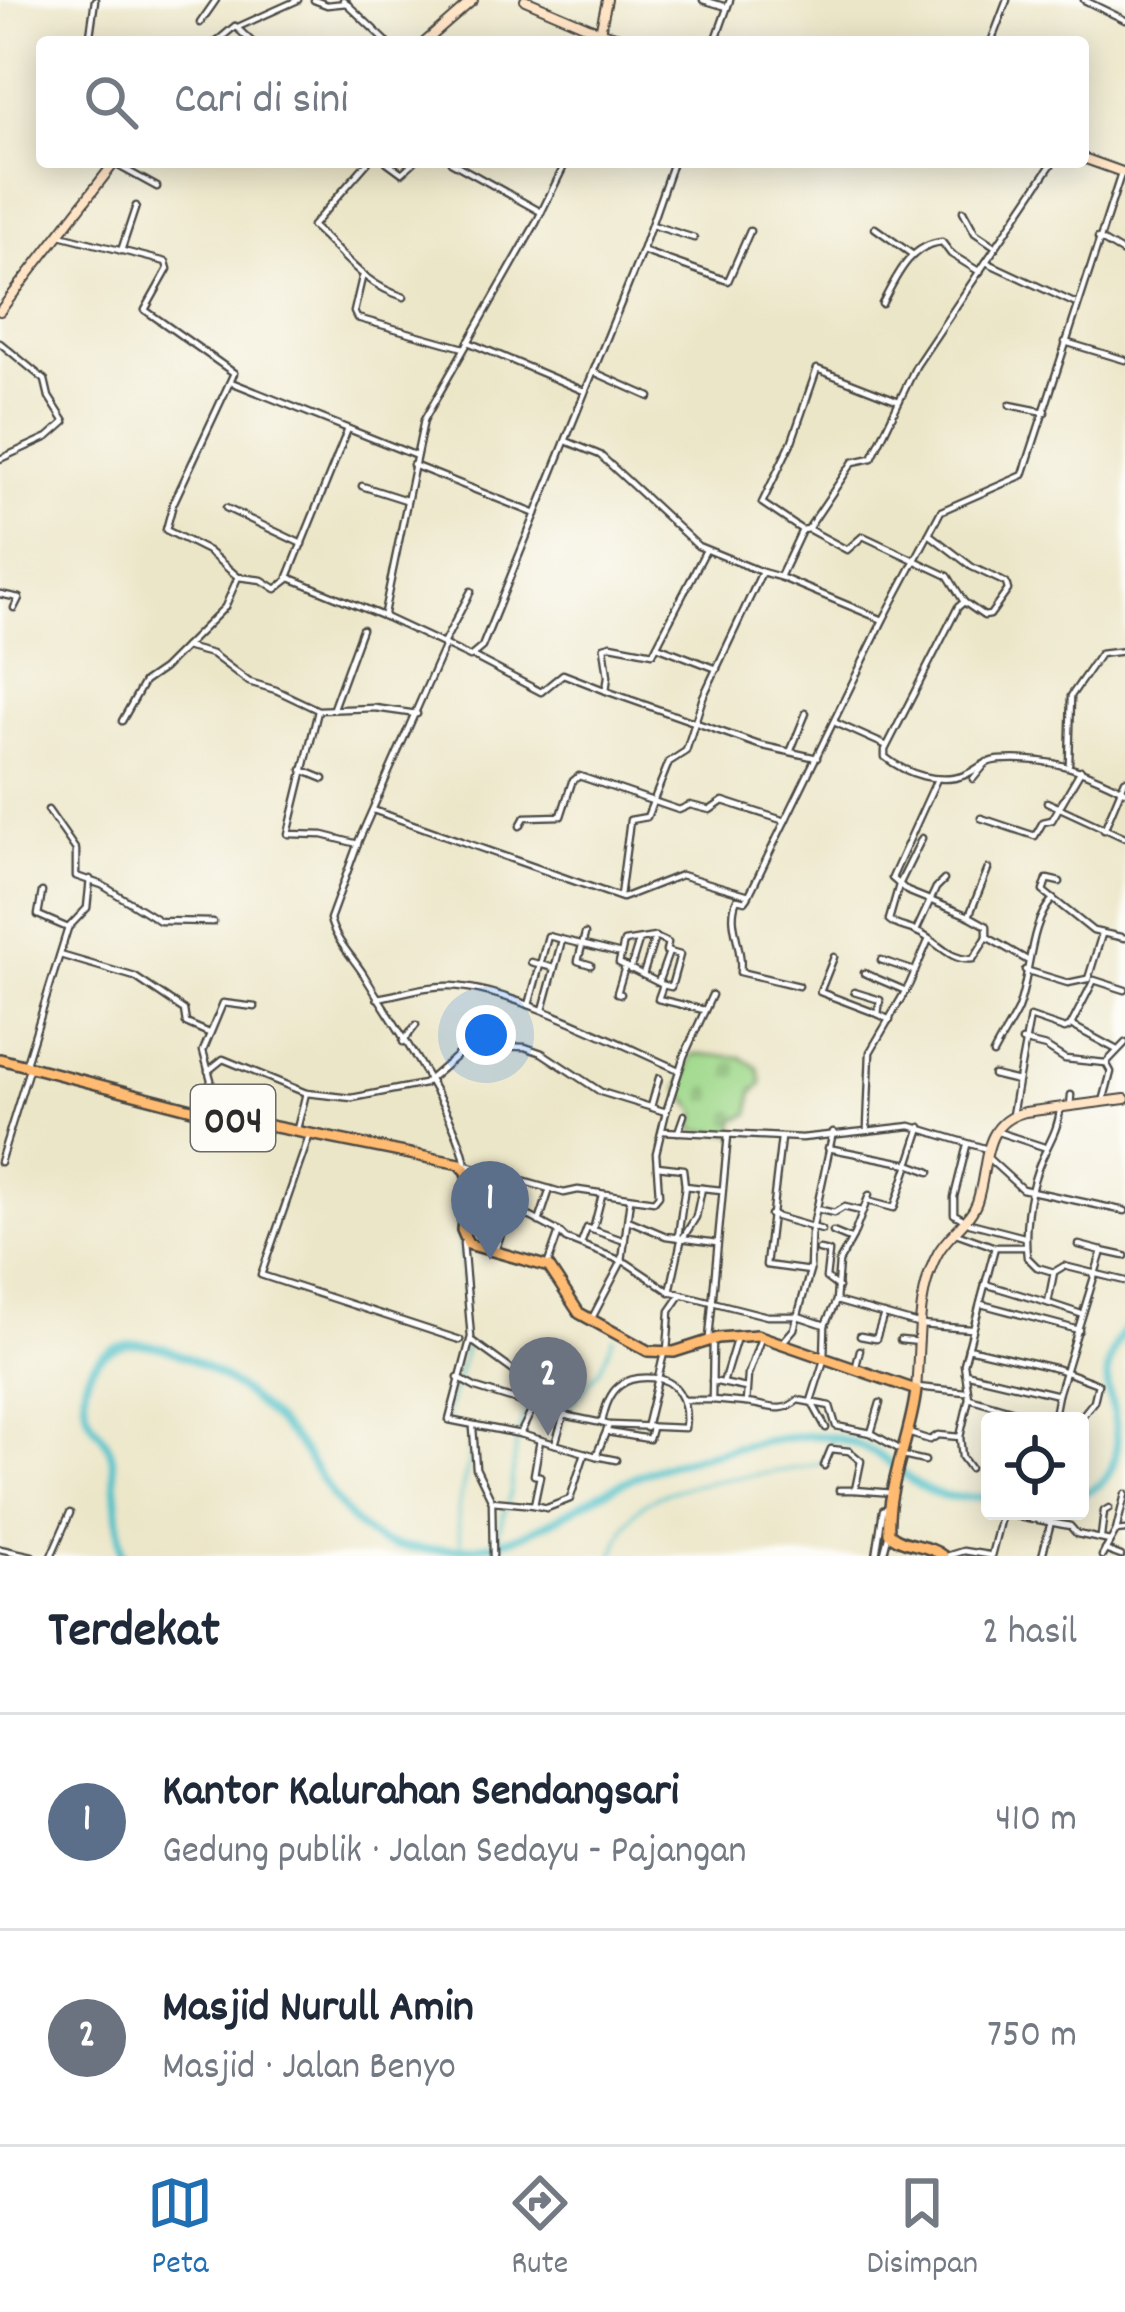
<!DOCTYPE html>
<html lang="id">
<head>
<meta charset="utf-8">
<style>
	:root { --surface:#fff; --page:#f2f2f3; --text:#1f2937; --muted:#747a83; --line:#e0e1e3; --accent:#1f6fb2 }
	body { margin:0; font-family:Dekko,sans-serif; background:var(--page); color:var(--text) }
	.controls { position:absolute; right:36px; bottom:36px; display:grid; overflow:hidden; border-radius:12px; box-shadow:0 6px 30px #0003 }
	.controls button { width:108px; height:108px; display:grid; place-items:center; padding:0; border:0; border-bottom:3px solid var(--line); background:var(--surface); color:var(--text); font:60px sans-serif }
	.you { position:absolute; left:486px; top:1035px; width:42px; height:42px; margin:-30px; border:9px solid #fff; border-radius:50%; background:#1a73e8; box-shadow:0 0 0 18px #1a73e833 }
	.badge { display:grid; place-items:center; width:78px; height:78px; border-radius:50%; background:var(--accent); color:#fff; font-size:39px; font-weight:700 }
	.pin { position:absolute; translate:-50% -99px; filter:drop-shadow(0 3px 6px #0008) }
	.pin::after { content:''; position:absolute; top:63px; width:42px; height:36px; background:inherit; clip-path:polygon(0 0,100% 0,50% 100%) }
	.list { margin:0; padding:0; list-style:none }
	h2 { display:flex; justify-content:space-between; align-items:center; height:156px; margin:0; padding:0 48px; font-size:51px }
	h2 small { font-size:39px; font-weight:400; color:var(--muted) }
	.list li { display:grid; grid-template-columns:78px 1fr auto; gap:36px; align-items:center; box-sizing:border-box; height:216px; padding:0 48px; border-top:3px solid var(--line) }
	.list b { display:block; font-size:45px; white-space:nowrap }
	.list p { margin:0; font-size:39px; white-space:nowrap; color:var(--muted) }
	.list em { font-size:39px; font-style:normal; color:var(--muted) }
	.icon { flex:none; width:66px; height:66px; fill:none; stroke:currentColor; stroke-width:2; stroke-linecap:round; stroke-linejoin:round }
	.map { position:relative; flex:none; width:1125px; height:1556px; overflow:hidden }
	.search { position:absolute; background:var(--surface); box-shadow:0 6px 30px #0003; left:36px; right:36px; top:36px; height:132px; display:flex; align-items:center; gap:30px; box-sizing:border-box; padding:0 42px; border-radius:12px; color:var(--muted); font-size:45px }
	.sheet { height:588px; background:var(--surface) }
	nav { display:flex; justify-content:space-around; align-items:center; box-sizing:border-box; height:168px; border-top:3px solid var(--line); background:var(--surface); font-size:33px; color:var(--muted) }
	nav a { display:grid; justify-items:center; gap:6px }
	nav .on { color:var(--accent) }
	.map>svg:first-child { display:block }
	.cemetery { fill:url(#cemetery-stones); stroke:#65825a; stroke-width:3 }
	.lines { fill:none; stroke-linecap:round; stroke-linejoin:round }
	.stream { stroke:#53c1c8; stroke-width:3 }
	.river { stroke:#53c1c8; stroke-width:8 }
	.street-casing { stroke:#484743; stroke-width:9 }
	.secondary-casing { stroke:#484743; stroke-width:12 }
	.primary-casing { stroke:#484743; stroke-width:14 }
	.street { stroke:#fff; stroke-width:4.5 }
	.secondary { stroke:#ffe4c6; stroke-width:8 }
	.primary { stroke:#ffbb71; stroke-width:9 }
	.labels { text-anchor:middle; stroke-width:9; stroke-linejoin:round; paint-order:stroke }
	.shield { fill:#fdfcf7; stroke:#6a6a68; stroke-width:3 }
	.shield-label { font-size:39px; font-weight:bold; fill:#2b2b2b }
</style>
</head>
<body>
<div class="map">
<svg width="1125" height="1556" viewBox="0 0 1125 1556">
	<defs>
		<pattern id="cemetery-stones" width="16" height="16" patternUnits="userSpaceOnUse" patternTransform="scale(3)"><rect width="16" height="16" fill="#9fd88a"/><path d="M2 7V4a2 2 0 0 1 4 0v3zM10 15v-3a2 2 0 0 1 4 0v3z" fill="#89ba77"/></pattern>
	</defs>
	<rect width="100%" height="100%" fill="#fdfcf7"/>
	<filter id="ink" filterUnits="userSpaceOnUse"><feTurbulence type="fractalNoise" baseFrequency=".00833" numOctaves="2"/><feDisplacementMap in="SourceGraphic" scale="24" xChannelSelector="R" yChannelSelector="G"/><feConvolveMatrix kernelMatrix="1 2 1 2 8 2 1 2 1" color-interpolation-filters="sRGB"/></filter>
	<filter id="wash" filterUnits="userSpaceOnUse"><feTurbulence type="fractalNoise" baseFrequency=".004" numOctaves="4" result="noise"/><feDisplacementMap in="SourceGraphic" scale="48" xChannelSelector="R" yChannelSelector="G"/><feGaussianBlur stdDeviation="2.7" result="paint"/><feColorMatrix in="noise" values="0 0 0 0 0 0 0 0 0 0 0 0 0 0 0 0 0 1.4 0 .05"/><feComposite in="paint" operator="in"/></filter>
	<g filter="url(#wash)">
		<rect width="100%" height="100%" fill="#ece6c8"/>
		<path class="cemetery" d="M693,1054L741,1057L758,1068L762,1083L752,1094L750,1114L735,1120L734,1134L693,1130L697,1112L679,1089Z"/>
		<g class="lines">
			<g class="stream">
				<path d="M458,1228L466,1302"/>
				<path d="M564,1414L600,1369L614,1337"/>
				<path d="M499,1548L497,1537L510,1494L518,1432L524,1416L532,1407"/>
				<path d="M464,1553C446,1494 475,1482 470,1429L450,1424L446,1415L466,1347"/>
				<path d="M613,1556C620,1540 626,1519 640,1507C676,1478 775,1476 822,1463L834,1437"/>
			</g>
			<g class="river">
				<path d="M1080,1494C1125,1482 1120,1432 1109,1393C1104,1371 1112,1346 1125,1330"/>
				<path d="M122,1556C117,1523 117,1489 112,1457C109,1439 96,1432 90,1419C79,1396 84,1368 105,1354C127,1339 150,1343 174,1352C221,1371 256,1399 291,1436C321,1469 336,1517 378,1540C391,1547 408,1547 422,1549C538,1556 567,1497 665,1466C701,1455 800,1429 833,1437C854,1442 874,1451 891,1464C902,1472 914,1485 927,1490C947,1499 969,1498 990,1496"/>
			</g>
		</g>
	</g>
	<g filter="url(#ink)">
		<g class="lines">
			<defs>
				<g id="street">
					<path d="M314,0L327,5L347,3"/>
					<path d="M343,0L387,42"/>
					<path d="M703,0L727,7"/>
					<path d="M1084,0L1125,20"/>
					<path d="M200,23L216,0"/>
					<path d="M238,27L298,0"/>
					<path d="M89,42L95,0"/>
					<path d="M216,42L235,26L252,42"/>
					<path d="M715,42L730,0"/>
					<path d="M991,42L1007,0"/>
					<path d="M368,162L312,226C344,254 362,284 404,297"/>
					<path d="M387,162L402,173L414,162"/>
					<path d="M451,162L541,212"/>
					<path d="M673,162L642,251L728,281L750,231"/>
					<path d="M115,164L157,187"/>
					<path d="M963,211L975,233L996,247"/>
					<path d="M652,225L694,238"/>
					<path d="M875,228L913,255"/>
					<path d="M60,235L166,262L168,269L145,310L234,373L173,504L166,530L208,551L238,577L262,580L276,589L289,579"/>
					<path d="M1098,238L1125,254"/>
					<path d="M121,251L136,206"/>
					<path d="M986,262L1074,303"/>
					<path d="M362,278L354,312L357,318L464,348"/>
					<path d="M882,304C896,278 909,245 942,242L951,254L980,272"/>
					<path d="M468,342L584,391"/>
					<path d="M1065,342L1125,360"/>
					<path d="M0,343L45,380L49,397L65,422L48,437L0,459"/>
					<path d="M594,372L650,397"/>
					<path d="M231,382L414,455"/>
					<path d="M1010,405L1045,412"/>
					<path d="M348,429L288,577L385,617"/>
					<path d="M566,441L600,455L698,546L762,572"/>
					<path d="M413,465L536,514"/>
					<path d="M362,486L406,500"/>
					<path d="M226,508L302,544"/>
					<path d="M808,529L847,550L863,536L948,576L964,602"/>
					<path d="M802,530L762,503L792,441L817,369L899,401"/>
					<path d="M929,534L972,567L1006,583L1008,590L990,615L984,616L964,602L958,607L885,750V757C906,774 939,785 965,775C978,769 984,761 999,760C1049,757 1082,769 1125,791"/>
					<path d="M706,550L653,653L611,645L604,647L608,676L606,691L759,745L817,758"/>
					<path d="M780,577L883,620"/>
					<path d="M0,594L19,598L14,608"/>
					<path d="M443,644L471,591"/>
					<path d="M445,645L470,657L482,647L642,251"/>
					<path d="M657,646L717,669"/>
					<path d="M185,647L212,654L249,682L276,690L318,710L375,708L417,714"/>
					<path d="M474,657L541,692L563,674L604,690"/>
					<path d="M333,708L362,629"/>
					<path d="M318,711L288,834L323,835L358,844"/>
					<path d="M122,721L144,682L163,669L225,607L238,577"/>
					<path d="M836,723L885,745"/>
					<path d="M791,750L806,713"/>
					<path d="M1069,764L1071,696L1100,654L1125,651"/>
					<path d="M302,770L324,779"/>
					<path d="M937,779L892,878L907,891L969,916"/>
					<path d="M973,779L987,762"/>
					<path d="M1047,802L1125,838"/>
					<path d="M48,810L76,850V876L102,885L160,921L213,922"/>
					<path d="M373,810L622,898L681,875L749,895L883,620L941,511L1023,475L1121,174"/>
					<path d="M981,818L1035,836L1043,822L1052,820L1081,770"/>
					<path d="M520,826L525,817L561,816L572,782L579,776L679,810L690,805L710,810L723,801L785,821"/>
					<path d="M1104,830L1125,780"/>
					<path d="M922,838L899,885L889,920C898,928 905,926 917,932C937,940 949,962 973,959L987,937L1027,960"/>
					<path d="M1060,882L1047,879L1043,891L1093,931L1125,938"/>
					<path d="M42,892L38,915L68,928"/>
					<path d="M620,896L630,820L647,817L669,762L686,751L703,697L762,572L780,577L802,530L808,529L853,462L872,458L916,366L1053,162"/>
					<path d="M748,897L745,901L737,899C726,923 744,947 740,972L799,986"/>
					<path d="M916,931L936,888L944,880"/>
					<path d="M585,934L578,961L591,965"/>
					<path d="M655,937L624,942L619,963L663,985"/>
					<path d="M987,937V926L969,916L988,869"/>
					<path d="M60,955L135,977L184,1010L186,1023L209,1033"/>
					<path d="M834,957L820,992L878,1014"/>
					<path d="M881,960L914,971"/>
					<path d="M531,962L554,968"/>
					<path d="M630,970L639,941"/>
					<path d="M1025,970L1068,983L1087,979"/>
					<path d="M864,973L906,991"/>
					<path d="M643,975L655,937L668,943L666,951L680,955L671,987L663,985L658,999L704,1010"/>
					<path d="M1088,979L1102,934"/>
					<path d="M659,980L669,952"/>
					<path d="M854,992L880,1000L878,1014L890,1020"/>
					<path d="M621,994L617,993L625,967"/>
					<path d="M377,998C401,994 427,985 451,986C510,988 621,1045 679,1070"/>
					<path d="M529,1005L548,936L621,954"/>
					<path d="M543,1010L562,940"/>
					<path d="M1022,1041L1046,1047L1065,1059L1106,1063"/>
					<path d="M403,1042L416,1025"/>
					<path d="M1117,1050L1071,1025L1094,980L1125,990"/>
					<path d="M993,1054C1000,1040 1010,1025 1017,1011C1031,978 1028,924 1053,899"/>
					<path d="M26,1063L68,928L87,908L90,879"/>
					<path d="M208,1071L223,1059L306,1093L352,1098L424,1084L469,1045L525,1047L542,1053L601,1092L666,1112L656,1153L659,1195L654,1201L578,1190L564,1193L466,1165"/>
					<path d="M993,1075L1018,1081L1012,1115"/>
					<path d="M1018,1081L1030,1017L1065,1029L1069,1027"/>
					<path d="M1104,1098L1111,1072L1106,1063L1125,1043"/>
					<path d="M651,1107L659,1078"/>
					<path d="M1070,1107L1071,1095"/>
					<path d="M1060,1108C1059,1132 1044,1149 1037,1171C1028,1196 1024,1230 1027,1257L1037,1267L1054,1272L1064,1266L1125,1281"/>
					<path d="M203,1112L211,1080L203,1051L223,1003L255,1007"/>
					<path d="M666,1112L684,1056L712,995"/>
					<path d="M921,1127L909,1164L930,1172"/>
					<path d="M867,1128L870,1052L909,985L929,939"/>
					<path d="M297,1129L306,1093"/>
					<path d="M662,1131L802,1138L911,1126L987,1149"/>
					<path d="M678,1132L684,1115"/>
					<path d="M998,1132L1044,1147"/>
					<path d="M310,1134L261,1275L460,1340"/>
					<path d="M781,1138L766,1265L810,1271L811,1235L833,1132"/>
					<path d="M967,1145L954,1197V1214L970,1223L1024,1237"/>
					<path d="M828,1148L909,1164L894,1208L867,1201"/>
					<path d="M988,1158L1022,1189L1125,1211"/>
					<path d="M0,1162L30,1066"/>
					<path d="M657,1166L683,1169L685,1186L702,1188"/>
					<path d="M466,1168C462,1120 391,1020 364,975C353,957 335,940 330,919L359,840L445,645L385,617L384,613L424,420L536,223L566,162"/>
					<path d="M467,1190L493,1192L500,1177"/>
					<path d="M468,1202L531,1217L559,1232L547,1266"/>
					<path d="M817,1209L834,1213L844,1207L861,1211"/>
					<path d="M770,1215L822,1230"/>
					<path d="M628,1220L666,1236L717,1243"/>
					<path d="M539,1222L550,1189"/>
					<path d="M593,1230L622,1240"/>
					<path d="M559,1232L566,1239L627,1263L669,1291L767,1316H798L825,1325L836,1301L839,1262L853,1237L869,1195"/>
					<path d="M833,1232L850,1239"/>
					<path d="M953,1232L995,1247L964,1364L969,1398"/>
					<path d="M678,1237L685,1186"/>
					<path d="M463,1243L471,1337L449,1420L520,1434L596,1456L609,1425L602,1423C608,1388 623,1373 661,1379"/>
					<path d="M581,1244L587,1228L593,1230L602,1195"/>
					<path d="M1079,1245L1102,1251"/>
					<path d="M995,1247H1025"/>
					<path d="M819,1250L829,1252L826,1278L838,1287"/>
					<path d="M495,1251L519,1183"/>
					<path d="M1054,1272L1048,1303L1081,1314"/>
					<path d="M985,1284L1048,1303"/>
					<path d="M670,1292L681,1241L696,1217L702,1188L722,1190"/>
					<path d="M836,1301L921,1325L971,1329"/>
					<path d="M981,1304L1079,1330"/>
					<path d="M591,1320L622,1261L630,1199"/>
					<path d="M825,1325L824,1360L811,1401L826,1428"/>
					<path d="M860,1336L876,1339L884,1314"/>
					<path d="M709,1338L728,1135"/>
					<path d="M713,1339L712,1400L746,1403L748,1375L761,1338"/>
					<path d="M900,1340L920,1342"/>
					<path d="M472,1341L556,1402L564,1415L555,1444"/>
					<path d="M782,1343L794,1329L810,1271"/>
					<path d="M968,1348L1058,1369L1098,1384L1094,1401L1078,1421"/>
					<path d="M667,1351L670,1311L681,1295"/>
					<path d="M856,1366L860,1350"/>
					<path d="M965,1373L1058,1395L1102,1251L1125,1256"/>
					<path d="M458,1378L476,1388L534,1406L520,1434"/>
					<path d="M712,1381L746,1388"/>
					<path d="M723,1383L737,1337"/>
					<path d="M917,1387L965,1392"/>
					<path d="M685,1400H712"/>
					<path d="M746,1403C768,1405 781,1415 798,1400L830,1406L836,1426L871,1433L899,1449"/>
					<path d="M534,1409L602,1423"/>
					<path d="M1053,1421L1058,1395"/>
					<path d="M611,1425L685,1428C688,1408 682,1385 661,1379"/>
					<path d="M473,1428L476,1468L492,1501L493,1556"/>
					<path d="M646,1428L664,1353"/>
					<path d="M607,1432L649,1439L652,1428"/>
					<path d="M871,1433L880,1403"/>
					<path d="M911,1434L930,1440L938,1435L960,1437L969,1398L1048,1421"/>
					<path d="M960,1437L962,1457L970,1468"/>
					<path d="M596,1456L616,1460"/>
					<path d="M903,1456L925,1461"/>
					<path d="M824,1466L831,1449L849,1451L861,1461L855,1490L893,1493"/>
					<path d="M839,1490H855"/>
					<path d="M492,1501L534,1505L540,1476L534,1475L540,1440"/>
					<path d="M534,1505L547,1508L570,1499L585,1453"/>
					<path d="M1116,1531L1125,1494"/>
					<path d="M1101,1537L1104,1511L1109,1508"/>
					<path d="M0,1549L32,1556"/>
					<path d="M1105,1550L1121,1556"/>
					<path d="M51,1556L70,1513"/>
					<path d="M876,1556L883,1510L890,1507"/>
					<path d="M883,1556L889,1533"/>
					<path d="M947,1556L963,1551L988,1555"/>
					<path d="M991,1556L1002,1513L1070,1526L1077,1534L1110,1541"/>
					<path d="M1042,1556L1051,1522"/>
					<path d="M1102,1556L1116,1531L1125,1530"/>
				</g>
				<g id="secondary">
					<path d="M525,0L600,32L640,42"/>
					<path d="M600,32L607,0"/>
					<path d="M425,42L473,0"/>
					<path d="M1083,158L1125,173"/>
					<path d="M0,311L115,162"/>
					<path d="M916,1390C920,1346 916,1293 938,1253C948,1234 970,1222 977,1202C989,1166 980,1123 1025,1112L1125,1099"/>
				</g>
				<path id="primary" d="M0,1059L215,1115L460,1164L468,1173L462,1230L468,1244L549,1267L579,1313L648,1351L674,1352L718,1338L757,1335L916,1390C911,1438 886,1485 889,1533C903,1547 927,1543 943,1556"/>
			</defs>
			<use href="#street" class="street-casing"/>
			<use href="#secondary" class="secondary-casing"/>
			<use href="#primary" class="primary-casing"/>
			<use href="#street" class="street"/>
			<use href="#secondary" class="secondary"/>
			<use href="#primary" class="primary"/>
		</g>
	</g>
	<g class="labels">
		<rect class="shield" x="191" y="1085" width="84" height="66" rx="9"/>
		<g class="shield-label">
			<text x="233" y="1132">004</text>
		</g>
	</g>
</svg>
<div class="controls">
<button><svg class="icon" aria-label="locate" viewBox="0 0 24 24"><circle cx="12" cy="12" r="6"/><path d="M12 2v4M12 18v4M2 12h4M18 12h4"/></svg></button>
</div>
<div class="you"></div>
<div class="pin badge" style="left:490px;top:1260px;background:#5c6f8a">1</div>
<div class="pin badge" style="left:548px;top:1436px;background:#6b7280">2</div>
<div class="search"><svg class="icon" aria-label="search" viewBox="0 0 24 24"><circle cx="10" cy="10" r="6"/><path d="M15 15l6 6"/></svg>Cari di sini</div>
</div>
<section class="sheet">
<h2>Terdekat<small>2 hasil</small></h2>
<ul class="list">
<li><span class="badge" style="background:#5c6f8a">1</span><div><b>Kantor Kalurahan Sendangsari</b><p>Gedung publik · Jalan Sedayu - Pajangan</p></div><em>410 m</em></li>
<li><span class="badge" style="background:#6b7280">2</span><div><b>Masjid Nurull Amin</b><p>Masjid · Jalan Benyo</p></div><em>750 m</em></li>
</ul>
</section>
<nav>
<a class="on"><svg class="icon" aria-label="map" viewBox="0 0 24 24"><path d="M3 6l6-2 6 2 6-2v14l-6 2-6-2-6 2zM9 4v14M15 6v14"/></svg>Peta</a>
<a><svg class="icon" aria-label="directions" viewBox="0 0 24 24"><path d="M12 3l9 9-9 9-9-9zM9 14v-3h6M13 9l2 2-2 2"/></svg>Rute</a>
<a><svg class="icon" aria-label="saved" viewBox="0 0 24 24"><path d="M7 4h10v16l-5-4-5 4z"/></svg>Disimpan</a>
</nav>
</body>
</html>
